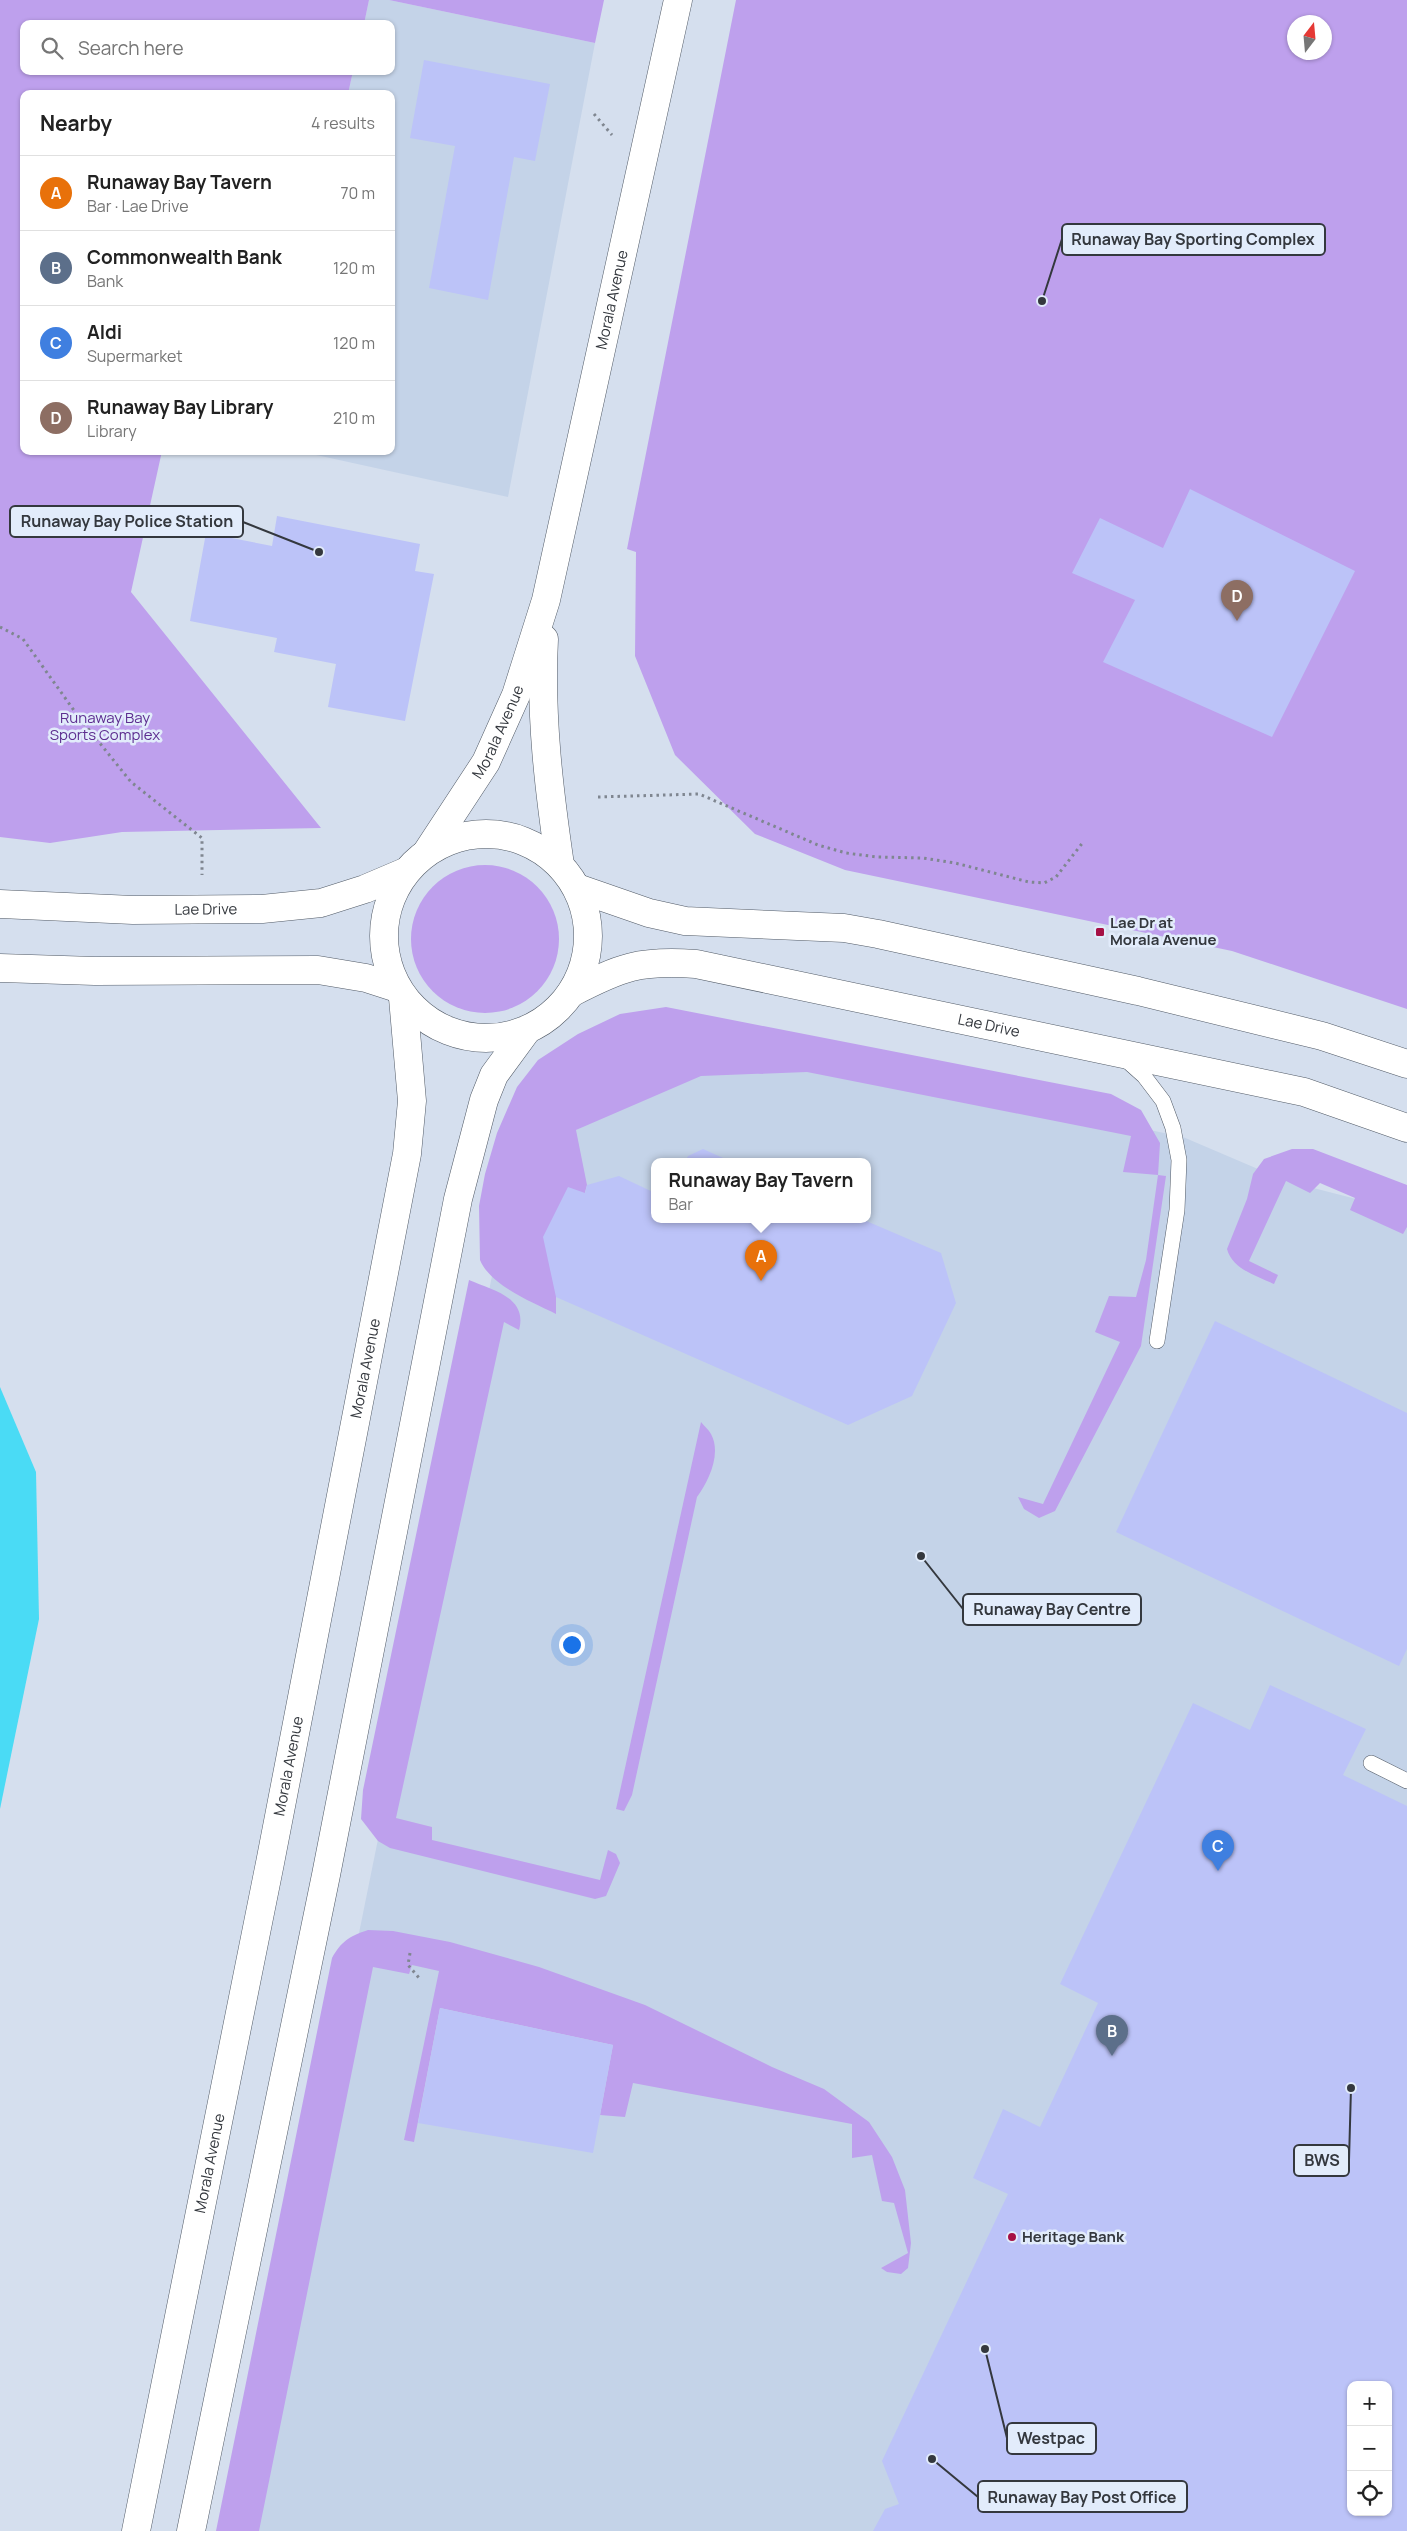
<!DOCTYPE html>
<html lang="en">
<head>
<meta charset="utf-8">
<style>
	:root { --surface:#fff; --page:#f6f6f6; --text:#222; --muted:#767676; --line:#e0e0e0; --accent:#a61045 }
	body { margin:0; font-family:Manrope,sans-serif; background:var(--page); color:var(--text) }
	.controls { position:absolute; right:15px; bottom:15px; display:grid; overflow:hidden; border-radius:10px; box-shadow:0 1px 4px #0004 }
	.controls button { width:45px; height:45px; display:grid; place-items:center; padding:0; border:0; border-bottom:1px solid var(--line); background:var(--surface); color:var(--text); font:25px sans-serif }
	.compass { position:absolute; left:1287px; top:15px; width:45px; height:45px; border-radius:50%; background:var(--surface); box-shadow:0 1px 4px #0004; rotate:16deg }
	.you { position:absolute; left:571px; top:1644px; width:18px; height:18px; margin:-12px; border:4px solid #fff; border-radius:50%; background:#1a73e8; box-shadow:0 0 0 8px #1a73e833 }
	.badge { display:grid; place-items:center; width:32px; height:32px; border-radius:50%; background:var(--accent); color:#fff; font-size:16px; font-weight:700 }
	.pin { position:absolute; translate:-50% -41px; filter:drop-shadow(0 1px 2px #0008) }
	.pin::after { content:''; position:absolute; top:26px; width:18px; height:15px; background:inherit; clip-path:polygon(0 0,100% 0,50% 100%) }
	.popup { position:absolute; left:651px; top:1158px; width:220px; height:65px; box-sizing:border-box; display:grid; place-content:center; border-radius:10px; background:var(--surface); filter:drop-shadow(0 1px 4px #0005); font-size:16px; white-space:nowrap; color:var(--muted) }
	.popup b { font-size:19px; color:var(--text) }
	.popup::after { content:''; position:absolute; left:50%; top:100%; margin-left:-10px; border:10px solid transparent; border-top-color:var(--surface) }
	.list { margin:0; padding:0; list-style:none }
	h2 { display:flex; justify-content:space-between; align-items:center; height:65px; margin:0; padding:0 20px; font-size:21px }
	h2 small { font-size:16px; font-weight:400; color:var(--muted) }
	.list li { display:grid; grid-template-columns:32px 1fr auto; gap:15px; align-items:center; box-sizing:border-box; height:75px; padding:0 20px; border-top:1px solid var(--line) }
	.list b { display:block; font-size:19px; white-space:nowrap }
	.list p { margin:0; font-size:16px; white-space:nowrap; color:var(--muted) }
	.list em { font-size:16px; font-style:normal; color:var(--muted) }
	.icon { flex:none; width:28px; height:28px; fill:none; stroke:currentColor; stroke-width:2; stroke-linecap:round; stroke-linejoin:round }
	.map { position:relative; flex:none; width:1407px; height:2531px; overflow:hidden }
	.search { position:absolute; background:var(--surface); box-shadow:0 1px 4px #0004; left:20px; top:20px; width:375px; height:55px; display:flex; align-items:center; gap:12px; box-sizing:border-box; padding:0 18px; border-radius:10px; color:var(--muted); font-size:19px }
	.panel { position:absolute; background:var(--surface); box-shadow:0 1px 4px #0004; left:20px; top:90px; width:375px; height:365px; border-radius:10px }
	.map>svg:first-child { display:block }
	.built { fill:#c4d3e8; fill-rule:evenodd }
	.green { fill:#bea0ed; fill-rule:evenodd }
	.water { fill:#4adbf5 }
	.building { fill:#bcc3f8; fill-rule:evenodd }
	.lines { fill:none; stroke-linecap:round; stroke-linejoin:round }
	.lane-casing { stroke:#515a66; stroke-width:16 }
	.secondary-casing { stroke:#515a66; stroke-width:29 }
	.path { stroke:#7f8690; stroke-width:3; stroke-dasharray:2.5 4; stroke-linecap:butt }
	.lane { stroke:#fff; stroke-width:15 }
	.secondary { stroke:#fff; stroke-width:28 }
	.poi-dot { fill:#a61045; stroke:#e2ecfb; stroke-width:2 }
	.labels { text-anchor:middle; stroke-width:5; stroke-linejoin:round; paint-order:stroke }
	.street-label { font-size:15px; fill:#34383e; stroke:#e2ecfb }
	.park-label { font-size:15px; fill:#5d2e90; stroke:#e2ecfb }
	.poi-label { font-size:15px; font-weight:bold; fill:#34383e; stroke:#e2ecfb; text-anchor:start }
	.leader { fill:none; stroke:#34383e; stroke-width:2 }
	.callout-dot { fill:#34383e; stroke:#e2ecfb; stroke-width:2 }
	.callout { fill:#e2ecfb; stroke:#34383e; stroke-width:2 }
	.callout-label { font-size:16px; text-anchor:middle; font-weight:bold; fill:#34383e }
</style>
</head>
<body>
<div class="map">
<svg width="1407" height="2531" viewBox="0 0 1407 2531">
	<rect width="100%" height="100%" fill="#d5dfee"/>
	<g class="built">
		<path d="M369,0H389L595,43L508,497L298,451H391V94H348L353,71H391V24H364Z"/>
		<path d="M706,1058L817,1060L1183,1137L1286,1181L1407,1212V2531H238L493,1271L576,1130ZM655,1162H867V1220H655ZM1351,2385H1388V2512H1351Z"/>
	</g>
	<g class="green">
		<path d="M0,0H369L364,24H24V71H353L348,94H24V451H162L131,592L321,828L122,832L50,843L0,837Z"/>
		<path d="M389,0H604L595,43Z"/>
		<path d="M736,0H1407V1009L1232,951L845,870L755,834L675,755L635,656L636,552L627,549ZM1294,22H1324V52H1294Z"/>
		<circle cx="485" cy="939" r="74"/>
		<path d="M666,1007L1111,1094L1141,1110L1160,1143L1158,1175L1166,1176L1141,1346L1055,1511L1039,1518L1024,1509L1018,1497L1043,1504L1120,1342L1095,1332L1109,1296L1136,1297L1146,1260L1158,1175L1123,1172L1131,1136L807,1072L701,1076L576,1130L587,1185L556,1297V1314C532,1302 491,1286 480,1260L479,1206L485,1174L497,1133L517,1087L538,1060L578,1034L620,1014Z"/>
		<path d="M1292,1149H1313L1407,1185V1227L1403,1234L1350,1210L1355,1198L1320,1183L1310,1193L1286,1181L1249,1261L1278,1275L1274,1284C1257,1276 1232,1269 1227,1249L1247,1199L1253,1174L1264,1159Z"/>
		<path d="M469,1280C492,1290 528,1297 519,1330L504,1322L396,1818L432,1827V1840L600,1880L608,1850L616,1854L620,1863L606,1896L595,1899L390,1848L378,1841L361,1819L363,1790Z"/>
		<path d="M701,1422C704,1426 709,1430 711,1434C722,1454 708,1482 697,1497L632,1795L624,1811L616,1809Z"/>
		<path d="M368,1930L393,1931L450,1942L539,1967L645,2005L772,2067L824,2089L869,2122L892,2157L905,2190L911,2243L908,2268L901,2274L887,2272L881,2268L908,2253L894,2203L882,2201L872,2155L852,2158V2124L633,2083L625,2117L600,2115L613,2045L440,2008L414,2142L404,2140L439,1971L412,1965L409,1974L373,1967L259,2531H216L332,1958C341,1942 349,1936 368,1930Z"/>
	</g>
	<path class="water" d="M0,1387L36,1472L39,1619L0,1809Z"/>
	<g class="building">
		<path d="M424,60L550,84L535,161L514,157L488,300L429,288L455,146L410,138Z"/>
		<path d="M1190,489L1355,571L1272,737L1103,662L1135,600L1072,573L1100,518L1163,548Z"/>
		<path d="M277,516L420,544L415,571L434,574L405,721L328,707L336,664L274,652L277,638L190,621L206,533L272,546Z"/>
		<path d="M703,1149L732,1162H685L688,1156Z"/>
		<path d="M619,1176L655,1193V1220H864L941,1253L956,1303L912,1396L848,1425L556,1297L543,1237L568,1187L585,1193L587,1185Z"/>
		<path d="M1215,1321L1407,1413V1649L1399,1666L1116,1532Z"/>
		<path d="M1270,1685L1366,1729L1343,1775L1407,1806V2531H873L885,2509L899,2504L882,2461L1008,2194L973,2178L1003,2109L1040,2127L1098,2003L1060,1984L1193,1703L1250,1730ZM1351,2385H1388V2512H1351Z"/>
		<path d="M440,2008L613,2045L593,2153L418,2123Z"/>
	</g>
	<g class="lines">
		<defs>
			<g id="lane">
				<path d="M1125,1059L1144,1076L1163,1101L1173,1128L1179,1160L1177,1210L1157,1341"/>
				<path d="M1371,1763L1407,1781"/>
			</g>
			<g id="secondary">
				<path d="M544,639C540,716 549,790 560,865"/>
				<circle cx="486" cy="936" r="102"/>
				<path id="s1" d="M427,852L486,762L516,695L546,600L678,0"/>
				<path d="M577,888L649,913L685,921L844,928L878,934L1138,991L1322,1036L1407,1064"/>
				<path id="s2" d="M0,904L133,910L262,909L321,903L365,889L405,872"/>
				<path d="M0,968L95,971L318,970L366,978L397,988"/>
				<path id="s3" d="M571,993C621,967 639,960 696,964L1304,1092L1407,1128"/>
				<path id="s4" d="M136,2531L270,1863L407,1154L412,1101L403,998"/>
				<path d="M191,2531L326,1875L458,1199L484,1100L494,1075L527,1030"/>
			</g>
		</defs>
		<use href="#lane" class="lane-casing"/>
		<use href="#secondary" class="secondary-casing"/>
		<g class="path">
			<path d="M594,114L612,135"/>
			<path d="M0,627L23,639L78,716L131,782L202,838V875"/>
			<path d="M598,797L699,794L818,845L846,853L877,857L923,858L955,863L1029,882L1044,883L1056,877L1084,841"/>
			<path d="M410,1953L408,1965L420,1979"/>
		</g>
		<use href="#lane" class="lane"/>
		<use href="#secondary" class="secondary"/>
	</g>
	<g class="poi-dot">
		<rect x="1095" y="927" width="10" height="10" rx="2.5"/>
		<circle cx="1012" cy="2237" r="5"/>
	</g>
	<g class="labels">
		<g class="street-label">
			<text dy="5" stroke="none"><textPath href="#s1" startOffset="588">Morala Avenue</textPath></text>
			<text dy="5" stroke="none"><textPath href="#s1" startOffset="140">Morala Avenue</textPath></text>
			<text dy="5" stroke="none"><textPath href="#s2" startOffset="206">Lae Drive</textPath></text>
			<text dy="5" stroke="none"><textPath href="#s3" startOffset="430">Lae Drive</textPath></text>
			<text dy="5" stroke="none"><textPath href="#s4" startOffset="1185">Morala Avenue</textPath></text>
			<text dy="5" stroke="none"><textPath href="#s4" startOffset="780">Morala Avenue</textPath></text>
			<text dy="5" stroke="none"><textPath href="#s4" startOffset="375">Morala Avenue</textPath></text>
		</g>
		<g class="park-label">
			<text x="105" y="723">Runaway Bay<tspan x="105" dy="17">Sports Complex</tspan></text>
		</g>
		<g class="poi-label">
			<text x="1110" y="928">Lae Dr at<tspan x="1110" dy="17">Morala Avenue</tspan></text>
			<text x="1022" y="2242">Heritage Bank</text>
		</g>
	</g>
	<path class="leader" d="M1042 301L1062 239M319 552L243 522M921 1556L963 1609M1351 2088L1349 2160M985 2349L1007 2438M932 2459L978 2497"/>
	<g class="callout-dot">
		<circle cx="1042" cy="301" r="5"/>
		<circle cx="319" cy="552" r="5"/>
		<circle cx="921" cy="1556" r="5"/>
		<circle cx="1351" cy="2088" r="5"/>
		<circle cx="985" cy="2349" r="5"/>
		<circle cx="932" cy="2459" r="5"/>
	</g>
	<g class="callout">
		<rect x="1062" y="224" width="263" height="31" rx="5"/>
		<rect x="10" y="506" width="233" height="31" rx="5"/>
		<rect x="963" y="1594" width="178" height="31" rx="5"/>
		<rect x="1294" y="2145" width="55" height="31" rx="5"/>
		<rect x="1007" y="2423" width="89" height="31" rx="5"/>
		<rect x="978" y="2481" width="209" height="31" rx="5"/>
	</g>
	<g class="callout-label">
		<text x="1193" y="245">Runaway Bay Sporting Complex</text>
		<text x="127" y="527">Runaway Bay Police Station</text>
		<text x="1052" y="1615">Runaway Bay Centre</text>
		<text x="1322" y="2166">BWS</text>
		<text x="1051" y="2444">Westpac</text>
		<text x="1082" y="2503">Runaway Bay Post Office</text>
	</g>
</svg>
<div class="controls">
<button>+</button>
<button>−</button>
<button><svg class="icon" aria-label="locate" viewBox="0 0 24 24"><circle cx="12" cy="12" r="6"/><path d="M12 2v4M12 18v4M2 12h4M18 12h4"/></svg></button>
</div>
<svg class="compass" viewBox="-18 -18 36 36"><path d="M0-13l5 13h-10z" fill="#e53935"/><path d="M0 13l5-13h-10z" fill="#767676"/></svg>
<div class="you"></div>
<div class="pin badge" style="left:761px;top:1281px;background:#e8710a">A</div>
<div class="popup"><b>Runaway Bay Tavern</b>Bar</div>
<div class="pin badge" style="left:1112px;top:2056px;background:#5c6f8a">B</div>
<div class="pin badge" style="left:1218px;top:1871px;background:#3f7fe0">C</div>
<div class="pin badge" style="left:1237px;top:621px;background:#8d6e63">D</div>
<div class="search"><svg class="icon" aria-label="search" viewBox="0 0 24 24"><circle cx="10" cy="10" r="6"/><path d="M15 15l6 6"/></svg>Search here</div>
<section class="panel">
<h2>Nearby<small>4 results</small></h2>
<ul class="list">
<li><span class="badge" style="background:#e8710a">A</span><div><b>Runaway Bay Tavern</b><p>Bar · Lae Drive</p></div><em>70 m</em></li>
<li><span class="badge" style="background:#5c6f8a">B</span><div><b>Commonwealth Bank</b><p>Bank</p></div><em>120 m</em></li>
<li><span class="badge" style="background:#3f7fe0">C</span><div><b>Aldi</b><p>Supermarket</p></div><em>120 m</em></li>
<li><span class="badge" style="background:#8d6e63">D</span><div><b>Runaway Bay Library</b><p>Library</p></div><em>210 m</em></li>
</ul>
</section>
</div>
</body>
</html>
